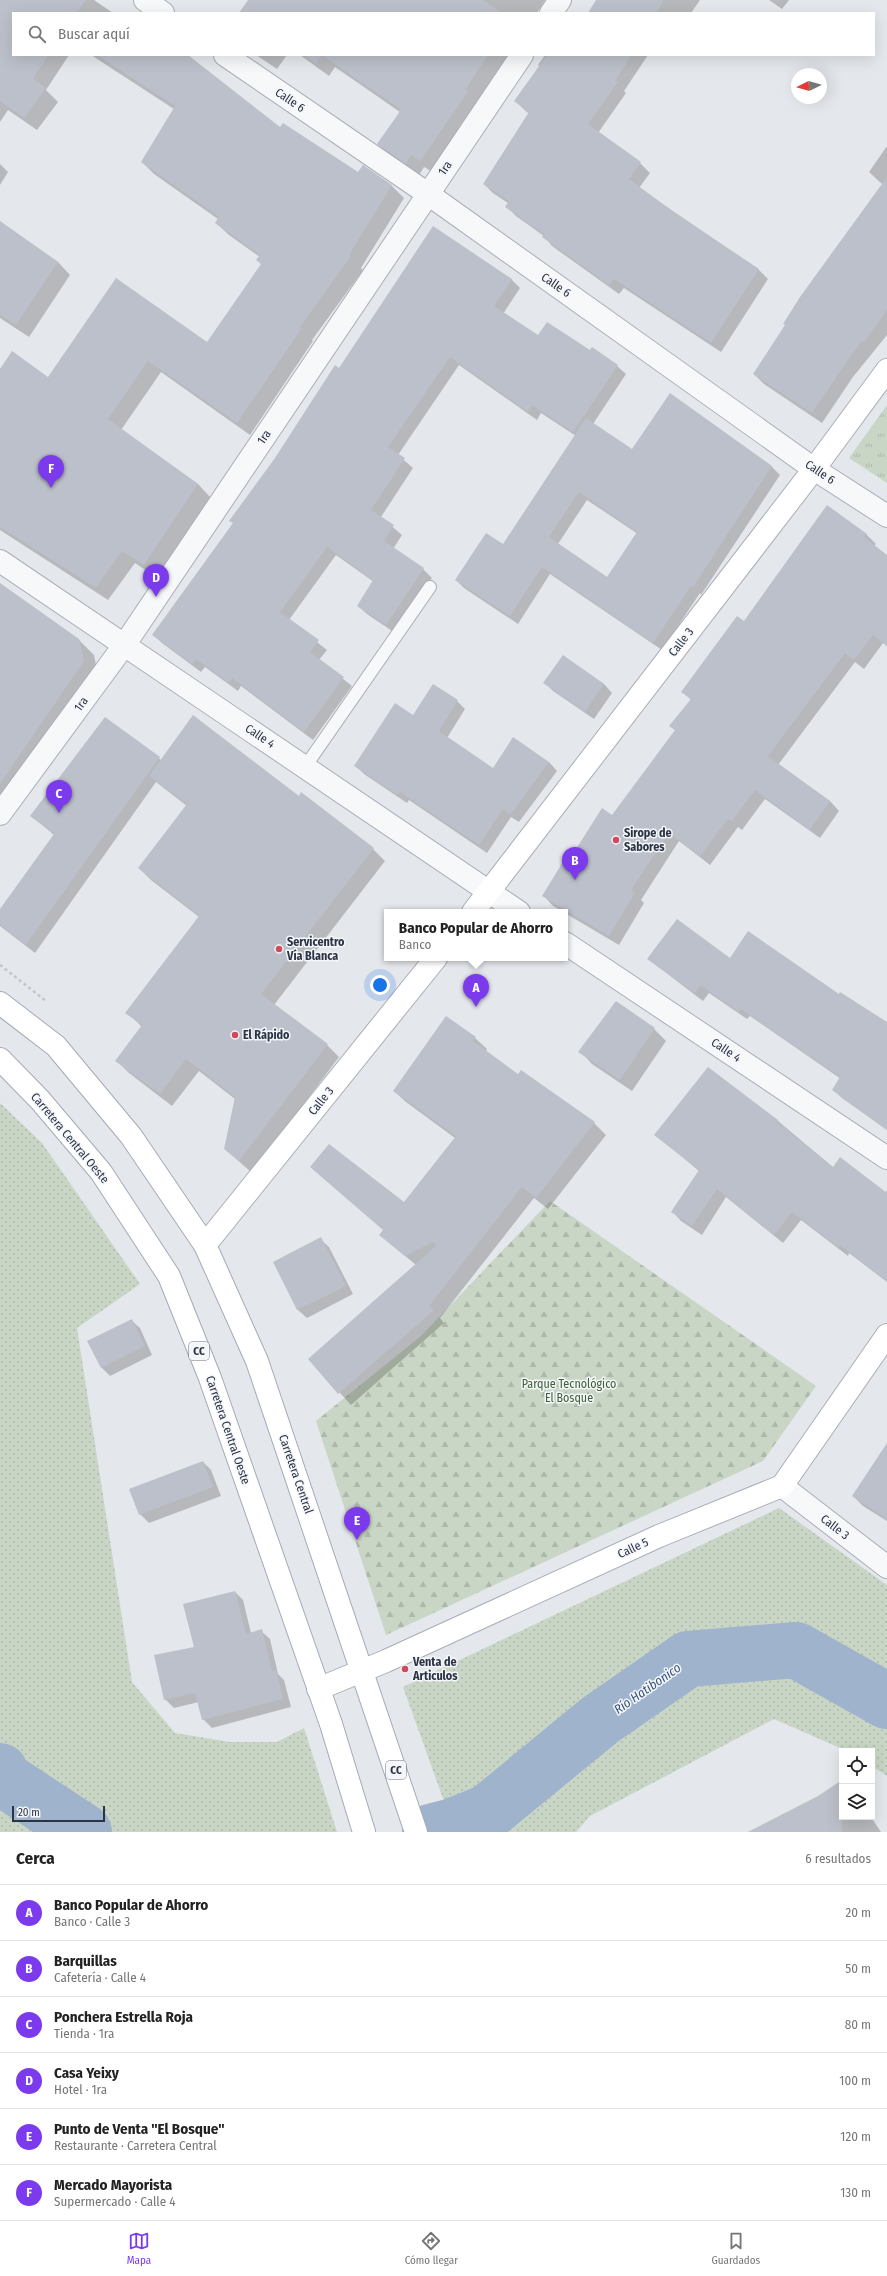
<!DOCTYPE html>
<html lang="es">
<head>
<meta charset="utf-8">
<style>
	:root { --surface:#fff; --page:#f2f2f2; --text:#222; --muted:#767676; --line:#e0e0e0; --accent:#7c3aed }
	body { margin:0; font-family:"Fira Sans Condensed",sans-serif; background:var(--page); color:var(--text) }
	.controls { position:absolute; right:12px; bottom:12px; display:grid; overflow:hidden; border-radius:0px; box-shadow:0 4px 16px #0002 }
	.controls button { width:36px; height:36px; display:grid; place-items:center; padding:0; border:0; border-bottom:1px solid var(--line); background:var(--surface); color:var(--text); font:20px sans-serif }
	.compass { position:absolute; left:791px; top:68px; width:36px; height:36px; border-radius:50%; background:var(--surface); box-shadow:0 4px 16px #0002; rotate:265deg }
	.scale { position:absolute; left:12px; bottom:10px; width:93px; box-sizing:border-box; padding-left:4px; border:2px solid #2b3445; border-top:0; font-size:11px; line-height:14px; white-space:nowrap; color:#2b3445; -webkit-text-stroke:3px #f4f6f9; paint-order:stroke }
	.you { position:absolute; left:380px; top:985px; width:14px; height:14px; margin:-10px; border:3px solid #fff; border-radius:50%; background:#1a73e8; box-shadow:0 0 0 6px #1a73e833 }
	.badge { display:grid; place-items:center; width:26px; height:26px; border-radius:50%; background:var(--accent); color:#fff; font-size:13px; font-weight:700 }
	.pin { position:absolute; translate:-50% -33px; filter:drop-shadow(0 1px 2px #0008) }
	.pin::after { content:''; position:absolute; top:21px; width:14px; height:12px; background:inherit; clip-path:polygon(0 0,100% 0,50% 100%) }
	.popup { position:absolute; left:384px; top:909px; width:184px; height:52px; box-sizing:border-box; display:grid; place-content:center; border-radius:0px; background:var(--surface); filter:drop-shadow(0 1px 3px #0005); font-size:13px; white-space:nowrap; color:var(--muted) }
	.popup b { font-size:15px; color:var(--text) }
	.popup::after { content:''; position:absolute; left:50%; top:100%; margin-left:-8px; border:8px solid transparent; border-top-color:var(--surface) }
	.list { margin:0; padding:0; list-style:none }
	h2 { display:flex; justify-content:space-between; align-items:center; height:52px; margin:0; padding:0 16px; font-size:17px }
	h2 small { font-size:13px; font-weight:400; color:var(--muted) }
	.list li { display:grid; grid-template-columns:26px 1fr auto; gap:12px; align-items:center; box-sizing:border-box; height:56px; padding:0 16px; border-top:1px solid var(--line) }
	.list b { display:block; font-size:15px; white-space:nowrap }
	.list p { margin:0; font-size:13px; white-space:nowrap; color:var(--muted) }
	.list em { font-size:13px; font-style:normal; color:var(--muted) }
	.icon { flex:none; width:22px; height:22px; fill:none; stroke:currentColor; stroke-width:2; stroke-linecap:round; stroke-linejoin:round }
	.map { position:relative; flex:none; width:887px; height:1832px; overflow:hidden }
	.search { position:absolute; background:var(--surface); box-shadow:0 4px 16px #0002; left:12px; right:12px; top:12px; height:44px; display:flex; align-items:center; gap:10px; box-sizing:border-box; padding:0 14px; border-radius:0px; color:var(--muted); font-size:15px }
	.sheet { height:388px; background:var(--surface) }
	nav { display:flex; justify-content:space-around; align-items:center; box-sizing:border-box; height:56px; border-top:1px solid var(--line); background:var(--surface); font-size:11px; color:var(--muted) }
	nav a { display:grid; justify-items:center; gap:2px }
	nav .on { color:var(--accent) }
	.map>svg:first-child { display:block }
	.grass { fill:url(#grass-dots) }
	.forest { fill:url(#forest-firs) }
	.park { fill:url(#park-tufts) }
	.shadow { fill:#0003; fill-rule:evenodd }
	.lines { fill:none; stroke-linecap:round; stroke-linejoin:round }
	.river { stroke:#9fb4cc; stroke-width:56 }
	.building { fill:#bbc0ca; fill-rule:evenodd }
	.service-casing { stroke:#a9aeb7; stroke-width:14 }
	.minor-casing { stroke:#a9aeb7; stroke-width:24 }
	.secondary-casing { stroke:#a9aeb7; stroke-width:24 }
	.primary-casing { stroke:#a3abb8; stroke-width:24 }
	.path { stroke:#c2c5cb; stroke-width:2.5; stroke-dasharray:3 3; stroke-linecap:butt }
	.service { stroke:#f7f8fa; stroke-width:12 }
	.minor { stroke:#f7f8fa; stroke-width:22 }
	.secondary { stroke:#fff; stroke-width:22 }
	.primary { stroke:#fff; stroke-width:22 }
	.poi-dot { fill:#d1495b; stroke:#f4f6f9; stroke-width:1.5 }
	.labels { text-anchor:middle; stroke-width:3; stroke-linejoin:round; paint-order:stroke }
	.shield { fill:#f4f6f9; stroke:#676e7b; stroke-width:1 }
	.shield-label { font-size:11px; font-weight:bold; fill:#2b3445 }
	.street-label { font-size:12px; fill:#2b3445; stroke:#f4f6f9 }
	.poi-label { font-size:12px; font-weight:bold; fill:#2b3445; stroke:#f4f6f9; text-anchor:start }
	.park-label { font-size:12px; fill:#3f6138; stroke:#f4f6f9 }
	.water-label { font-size:13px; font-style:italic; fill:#34527a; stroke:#f4f6f9 }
</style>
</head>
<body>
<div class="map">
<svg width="887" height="1832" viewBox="0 0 887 1832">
	<defs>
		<pattern id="grass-dots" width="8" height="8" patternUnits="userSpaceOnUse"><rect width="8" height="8" fill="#c9d6c5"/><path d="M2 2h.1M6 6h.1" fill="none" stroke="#adb8ab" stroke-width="1.8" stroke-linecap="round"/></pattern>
		<pattern id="forest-firs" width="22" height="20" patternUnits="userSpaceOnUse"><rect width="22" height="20" fill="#c9d6c5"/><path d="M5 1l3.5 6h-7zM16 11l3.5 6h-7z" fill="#adb8ab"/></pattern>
		<pattern id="park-tufts" width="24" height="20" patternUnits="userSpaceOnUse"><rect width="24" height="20" fill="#c9d6c5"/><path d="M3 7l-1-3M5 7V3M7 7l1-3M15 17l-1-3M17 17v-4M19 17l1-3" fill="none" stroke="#adb8ab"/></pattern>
	</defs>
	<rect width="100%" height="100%" fill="#e4e7ec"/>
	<g class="grass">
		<path d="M0,1103L42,1143L140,1284L77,1328L132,1682L175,1733L230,1742H277L304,1728L337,1832H0Z"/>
		<path d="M779,1508L887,1585V1776L872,1766V1751H847L774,1719L590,1816L576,1832H455L403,1687Z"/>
	</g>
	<path class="forest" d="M550,1201L816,1386L763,1461L386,1635L316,1421L421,1336Z"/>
	<path class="park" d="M887,405V483L849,458Z"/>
	<g class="shadow">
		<path d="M0,0H94L113,13H13V55H69L46,90L58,102L37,130L8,110L0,122Z"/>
		<path d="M249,0H545L537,13H241Z"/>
		<path d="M597,0H700L691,13H589Z"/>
		<path d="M769,0H789L782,9Z"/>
		<path d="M91,55H179L280,128L358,173L363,166L392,186L404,198L361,268L363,270L312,340L313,341L250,435L161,372L121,430L198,484L210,497L159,573H150L135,563L108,600L0,530V371L48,379L207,343L262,264L260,257L229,235L216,223L218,219L154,174L142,162L174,109Z"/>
		<path d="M256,55H287L277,69Z"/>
		<path d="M300,55H508L431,171L424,167L419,175L391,157L378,144L400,112L335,67L329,76Z"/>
		<path d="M545,55H648L624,91L626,93L598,133L640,163L650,173L639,188L758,269L768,279L721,352L624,288L619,294L552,246L544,236L516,216L506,206L508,203L493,193L484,184L529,114L515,101L540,67L538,65Z"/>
		<path d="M887,146V335L853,377L822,423L764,384L754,374L883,185L869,172Z"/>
		<path d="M0,164L8,172L0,185Z"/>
		<path d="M0,222L58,262L70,275L29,337L0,318Z"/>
		<path d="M511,279L520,288L503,314L539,337L590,352L617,366L626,374L593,424L632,451L670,394L772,467L780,475L701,595L700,593L662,650L550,574L518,624L464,588L456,580L503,546L576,436L541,413L537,420L459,365L398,455L413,468L381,517L402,535L393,549L423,569L432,578L395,633L367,614L358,606L374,582L336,555L289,620L327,650L319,660L352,686L313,740L241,686L238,691L205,667L201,672L162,643L153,634L234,523L339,369ZM587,500L638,534L608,578L558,544Z"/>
		<path d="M866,534L876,544L874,546L887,556V646L883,643L864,669L855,662L778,765L830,801L839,811L820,838L765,799L742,830L738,827L710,865L679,841L641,900L644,903L619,945L553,906L544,896L573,856L612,816L676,731L671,726L691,700L683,691L744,623Z"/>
		<path d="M0,585L79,640L94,655L98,676L0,820Z"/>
		<path d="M563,656L604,684L612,693L594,719L553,691L545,683Z"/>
		<path d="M457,701L465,709L447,738L493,769L549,762L557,771L519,822L511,817L487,853L409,800L407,803L364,774L356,766L413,716Z"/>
		<path d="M105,718L161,760L299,797L373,849L385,861L274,1005L327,1045L339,1057L252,1173L225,1149L235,1099L199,1071L172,1106L129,1073L117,1061L142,1027L127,1012L199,917L151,880L139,868L187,806L156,782L35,953L0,926V910L54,835L32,816Z"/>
		<path d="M648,959H730L887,1030V1130L842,1098L834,1090L841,1079L750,1016L747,1019L709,993L703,1001Z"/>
		<path d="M446,1017L475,1038L487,1049L486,1051L518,1075L594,1123L606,1135L548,1209L534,1198L440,1318L444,1323L351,1405L309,1359L416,1265L380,1235L384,1230L312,1167L405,1204L455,1138L406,1102L394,1091Z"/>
		<path d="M654,1029L666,1041L632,1091L592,1064L580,1051Z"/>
		<path d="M708,1068L778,1121L834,1168L885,1193L887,1190V1282L849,1253L848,1256L801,1220L783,1243L726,1197L702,1235L681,1221L672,1211L699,1171L656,1135Z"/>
		<path d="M320,1239L329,1247L353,1294L307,1318L298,1310L274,1262Z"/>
		<path d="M131,1320L140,1328L152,1355L110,1376L102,1368L89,1341Z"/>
		<path d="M887,1448V1521L863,1506L853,1496Z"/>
		<path d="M203,1462L211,1470L221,1496L149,1523L140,1514Z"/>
		<path d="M235,1592L243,1600L251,1633L261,1631L270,1639L278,1674L284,1680L291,1707L212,1728L203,1719L199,1702L174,1708L165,1699L195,1647Z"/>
		<path d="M842,1781V1817H871L881,1832H778L818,1797Z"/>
	</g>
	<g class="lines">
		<g class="river">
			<path d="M0,1771L2,1778L84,1832"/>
			<path d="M430,1832L453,1826L488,1812L600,1720L688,1659L796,1650L887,1701"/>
		</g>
	</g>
	<g class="building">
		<path d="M0,0H86L77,13H13V55H48L33,79L46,88L24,118L0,101Z"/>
		<path d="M248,0H483L502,13H239Z"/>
		<path d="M596,0H664L656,13H588Z"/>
		<path d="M97,55H188L280,127L283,123L358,172L363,165L392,185L349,255L351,256L300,327L302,328L237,423L148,361L108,419L198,484L144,565L122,551L96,588L0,527V369L12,351L48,377L116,278L207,342L261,264L256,260L260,255L215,223L219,217L141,162L175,106Z"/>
		<path d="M304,55H322L316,64Z"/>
		<path d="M322,55H488L465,90L468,92L420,161L411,155L406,164L377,144L401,110Z"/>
		<path d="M547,55H630L629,59L615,81L618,82L588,124L641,162L629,179L675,213L759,269L711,343L614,279L609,285L542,237L544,234L505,207L509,201L483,184L529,112L514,101Z"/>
		<path d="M887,177V310L864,342L862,341L843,367L812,413L753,374L785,325L783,324L800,297Z"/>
		<path d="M0,221L58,262L16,325L0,315Z"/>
		<path d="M433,226L512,279L494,306L538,335L547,322L590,350L592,347L618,365L573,432L532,405L528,412L450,357L388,447L405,458L371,510L394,525L384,541L424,568L386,625L357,606L373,580L327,547L280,612L319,640L310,652L344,677L304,732L232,678L229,683L196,659L192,664L152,635L233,523L229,521L275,458L335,365L339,368Z"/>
		<path d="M670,393L772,466L693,587L691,586L653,643L542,567L510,616L455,580L486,533L503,544L586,418L632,449ZM579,492L637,532L607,577L549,537Z"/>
		<path d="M827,505L867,534L864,537L887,555V646L873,635L854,660L845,653L768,756L830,801L810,830L755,790L732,821L728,819L700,856L669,833L631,890L635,893L609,936L542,896L569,852L573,854L602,808L612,815L675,730L669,726L691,699L681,692L737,616L744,621Z"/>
		<path d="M0,583L79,639L84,661L0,784Z"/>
		<path d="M563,655L604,684L585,712L543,683Z"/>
		<path d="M433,684L458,700L439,731L493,768L513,737L549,762L510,815L503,809L479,845L400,792L398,795L354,766L395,703L413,715Z"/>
		<path d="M193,715L299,796L301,792L374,848L261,994L328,1044L239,1161L224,1149L235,1097L186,1059L160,1094L115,1061L142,1025L125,1013L199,916L138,868L187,804L149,776Z"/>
		<path d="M105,717L160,757L26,945L0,925V909L54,834L30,816Z"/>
		<path d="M677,919L730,958L748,931L839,994L840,992L887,1022V1130L832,1090L840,1077L741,1009L739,1012L700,985L695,993L647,959Z"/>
		<path d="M616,1001L655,1028L620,1080L578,1052Z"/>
		<path d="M446,1016L476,1037L473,1041L518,1074L521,1070L595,1122L536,1198L522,1187L429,1306L434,1310L338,1394L308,1359L436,1246L433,1242L405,1256L379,1235L383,1230L310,1167L329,1144L404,1202L456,1136L393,1091Z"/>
		<path d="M708,1067L778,1120L777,1122L833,1167L840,1157L887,1193V1281L840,1245L838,1247L792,1212L774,1235L717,1189L692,1226L671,1212L699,1170L654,1135Z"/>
		<path d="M321,1237L346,1286L297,1310L273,1262Z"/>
		<path d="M132,1319L145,1346L101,1368L87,1341Z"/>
		<path d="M887,1443V1519L852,1496Z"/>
		<path d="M203,1461L213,1487L139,1515L129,1489Z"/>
		<path d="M235,1591L246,1634L262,1629L272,1671L276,1670L283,1699L202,1720L195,1693L164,1700L154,1655L194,1647L183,1604Z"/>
		<path d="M842,1780V1832H748L818,1796Z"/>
	</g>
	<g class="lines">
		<defs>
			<path id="service" d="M305,767L430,587"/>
			<g id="minor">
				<path d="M145,0L163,13"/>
				<path d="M551,13L560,0"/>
				<path d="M225,55L428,194L814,469L887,516"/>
				<path d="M0,561L519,912"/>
				<path d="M0,814L125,644L522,55"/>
				<path d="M565,943L887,1158"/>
				<path d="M782,1486L887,1567"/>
			</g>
			<g id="secondary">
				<path d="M473,912L814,469L887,370"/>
				<path d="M205,1245L436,958"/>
				<path d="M318,1689L386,1661L659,1536L782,1486L887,1335"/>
			</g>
			<g id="primary">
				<path d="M0,1003L56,1046L131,1136L205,1245L257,1361L416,1832"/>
				<path d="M0,1059L40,1100L101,1172L169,1276L210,1378L331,1724L364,1832"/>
			</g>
		</defs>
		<use href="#service" class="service-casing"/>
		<use href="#minor" class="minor-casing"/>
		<use href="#secondary" class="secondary-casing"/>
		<use href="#primary" class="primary-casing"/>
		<path class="path" d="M0,965L46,1001"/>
		<use href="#service" class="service"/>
		<use href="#minor" class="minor"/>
		<use href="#secondary" class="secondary"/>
		<use href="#primary" class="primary"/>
	</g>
	<g class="poi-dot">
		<circle cx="616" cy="840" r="4"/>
		<circle cx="279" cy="949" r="4"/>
		<circle cx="235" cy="1035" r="4"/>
		<circle cx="405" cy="1669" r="4"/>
	</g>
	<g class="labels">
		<g class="shield">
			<rect x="189" y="1342" width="20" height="18" rx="3"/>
			<rect x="386" y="1761" width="20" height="18" rx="3"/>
		</g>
		<g class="shield-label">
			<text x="199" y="1355">CC</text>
			<text x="396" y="1774">CC</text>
		</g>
		<g class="street-label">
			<text transform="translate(290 100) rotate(34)" y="4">Calle 6</text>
			<text transform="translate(445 168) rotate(-56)" y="4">1ra</text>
			<text transform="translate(556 285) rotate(35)" y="4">Calle 6</text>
			<text transform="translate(264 437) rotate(-56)" y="4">1ra</text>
			<text transform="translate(820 472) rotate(34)" y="4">Calle 6</text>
			<text transform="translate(681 642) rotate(-52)" y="4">Calle 3</text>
			<text transform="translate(81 704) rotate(-54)" y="4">1ra</text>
			<text transform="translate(260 736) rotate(34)" y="4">Calle 4</text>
			<text transform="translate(726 1050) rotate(34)" y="4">Calle 4</text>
			<text transform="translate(321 1101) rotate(-51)" y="4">Calle 3</text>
			<text transform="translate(70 1138) rotate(50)" y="4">Carretera Central Oeste</text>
			<text transform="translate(228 1430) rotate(71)" y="4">Carretera Central Oeste</text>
			<text transform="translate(296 1474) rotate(71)" y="4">Carretera Central</text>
			<text transform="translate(835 1527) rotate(38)" y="4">Calle 3</text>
			<text transform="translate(633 1548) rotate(-25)" y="4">Calle 5</text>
		</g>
		<g class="poi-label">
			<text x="624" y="837">Sirope de<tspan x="624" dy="14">Sabores</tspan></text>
			<text x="287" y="946">Servicentro<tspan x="287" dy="14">Vía Blanca</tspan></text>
			<text x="243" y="1039">El Rápido</text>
			<text x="413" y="1666">Venta de<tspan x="413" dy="14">Articulos</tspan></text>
		</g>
		<g class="park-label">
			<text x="569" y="1388">Parque Tecnológico<tspan x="569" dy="14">El Bosque</tspan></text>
		</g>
		<g class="water-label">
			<text transform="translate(647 1688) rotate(-35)" y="5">Río Hatibonico</text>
		</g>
	</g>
</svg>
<div class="controls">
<button><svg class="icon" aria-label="locate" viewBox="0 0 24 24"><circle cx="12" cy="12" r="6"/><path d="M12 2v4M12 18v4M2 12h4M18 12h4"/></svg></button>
<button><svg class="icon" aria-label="layers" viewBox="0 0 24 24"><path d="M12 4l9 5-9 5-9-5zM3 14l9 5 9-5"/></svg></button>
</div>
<svg class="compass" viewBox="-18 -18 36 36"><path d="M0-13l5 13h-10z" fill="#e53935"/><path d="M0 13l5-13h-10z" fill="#767676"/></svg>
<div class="scale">20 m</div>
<div class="you"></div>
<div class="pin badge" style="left:476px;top:1007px">A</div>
<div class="popup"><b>Banco Popular de Ahorro</b>Banco</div>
<div class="pin badge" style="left:575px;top:880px">B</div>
<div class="pin badge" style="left:59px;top:813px">C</div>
<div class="pin badge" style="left:156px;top:597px">D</div>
<div class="pin badge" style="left:357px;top:1540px">E</div>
<div class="pin badge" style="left:51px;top:488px">F</div>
<div class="search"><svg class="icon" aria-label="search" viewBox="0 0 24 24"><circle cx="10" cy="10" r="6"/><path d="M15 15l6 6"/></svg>Buscar aquí</div>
</div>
<section class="sheet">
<h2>Cerca<small>6 resultados</small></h2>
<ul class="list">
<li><span class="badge">A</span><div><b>Banco Popular de Ahorro</b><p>Banco · Calle 3</p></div><em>20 m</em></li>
<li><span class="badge">B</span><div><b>Barquillas</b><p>Cafetería · Calle 4</p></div><em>50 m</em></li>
<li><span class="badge">C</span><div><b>Ponchera Estrella Roja</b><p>Tienda · 1ra</p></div><em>80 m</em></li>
<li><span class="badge">D</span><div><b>Casa Yeixy</b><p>Hotel · 1ra</p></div><em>100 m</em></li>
<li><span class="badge">E</span><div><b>Punto de Venta &quot;El Bosque&quot;</b><p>Restaurante · Carretera Central</p></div><em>120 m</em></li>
<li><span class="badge">F</span><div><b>Mercado Mayorista</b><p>Supermercado · Calle 4</p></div><em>130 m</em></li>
</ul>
</section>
<nav>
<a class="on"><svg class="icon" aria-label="map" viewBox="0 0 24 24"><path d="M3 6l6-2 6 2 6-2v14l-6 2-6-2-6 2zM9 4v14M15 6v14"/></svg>Mapa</a>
<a><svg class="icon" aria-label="directions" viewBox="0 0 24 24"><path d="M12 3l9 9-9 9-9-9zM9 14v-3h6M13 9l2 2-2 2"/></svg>Cómo llegar</a>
<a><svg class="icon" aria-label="saved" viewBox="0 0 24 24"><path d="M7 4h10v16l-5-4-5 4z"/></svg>Guardados</a>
</nav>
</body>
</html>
